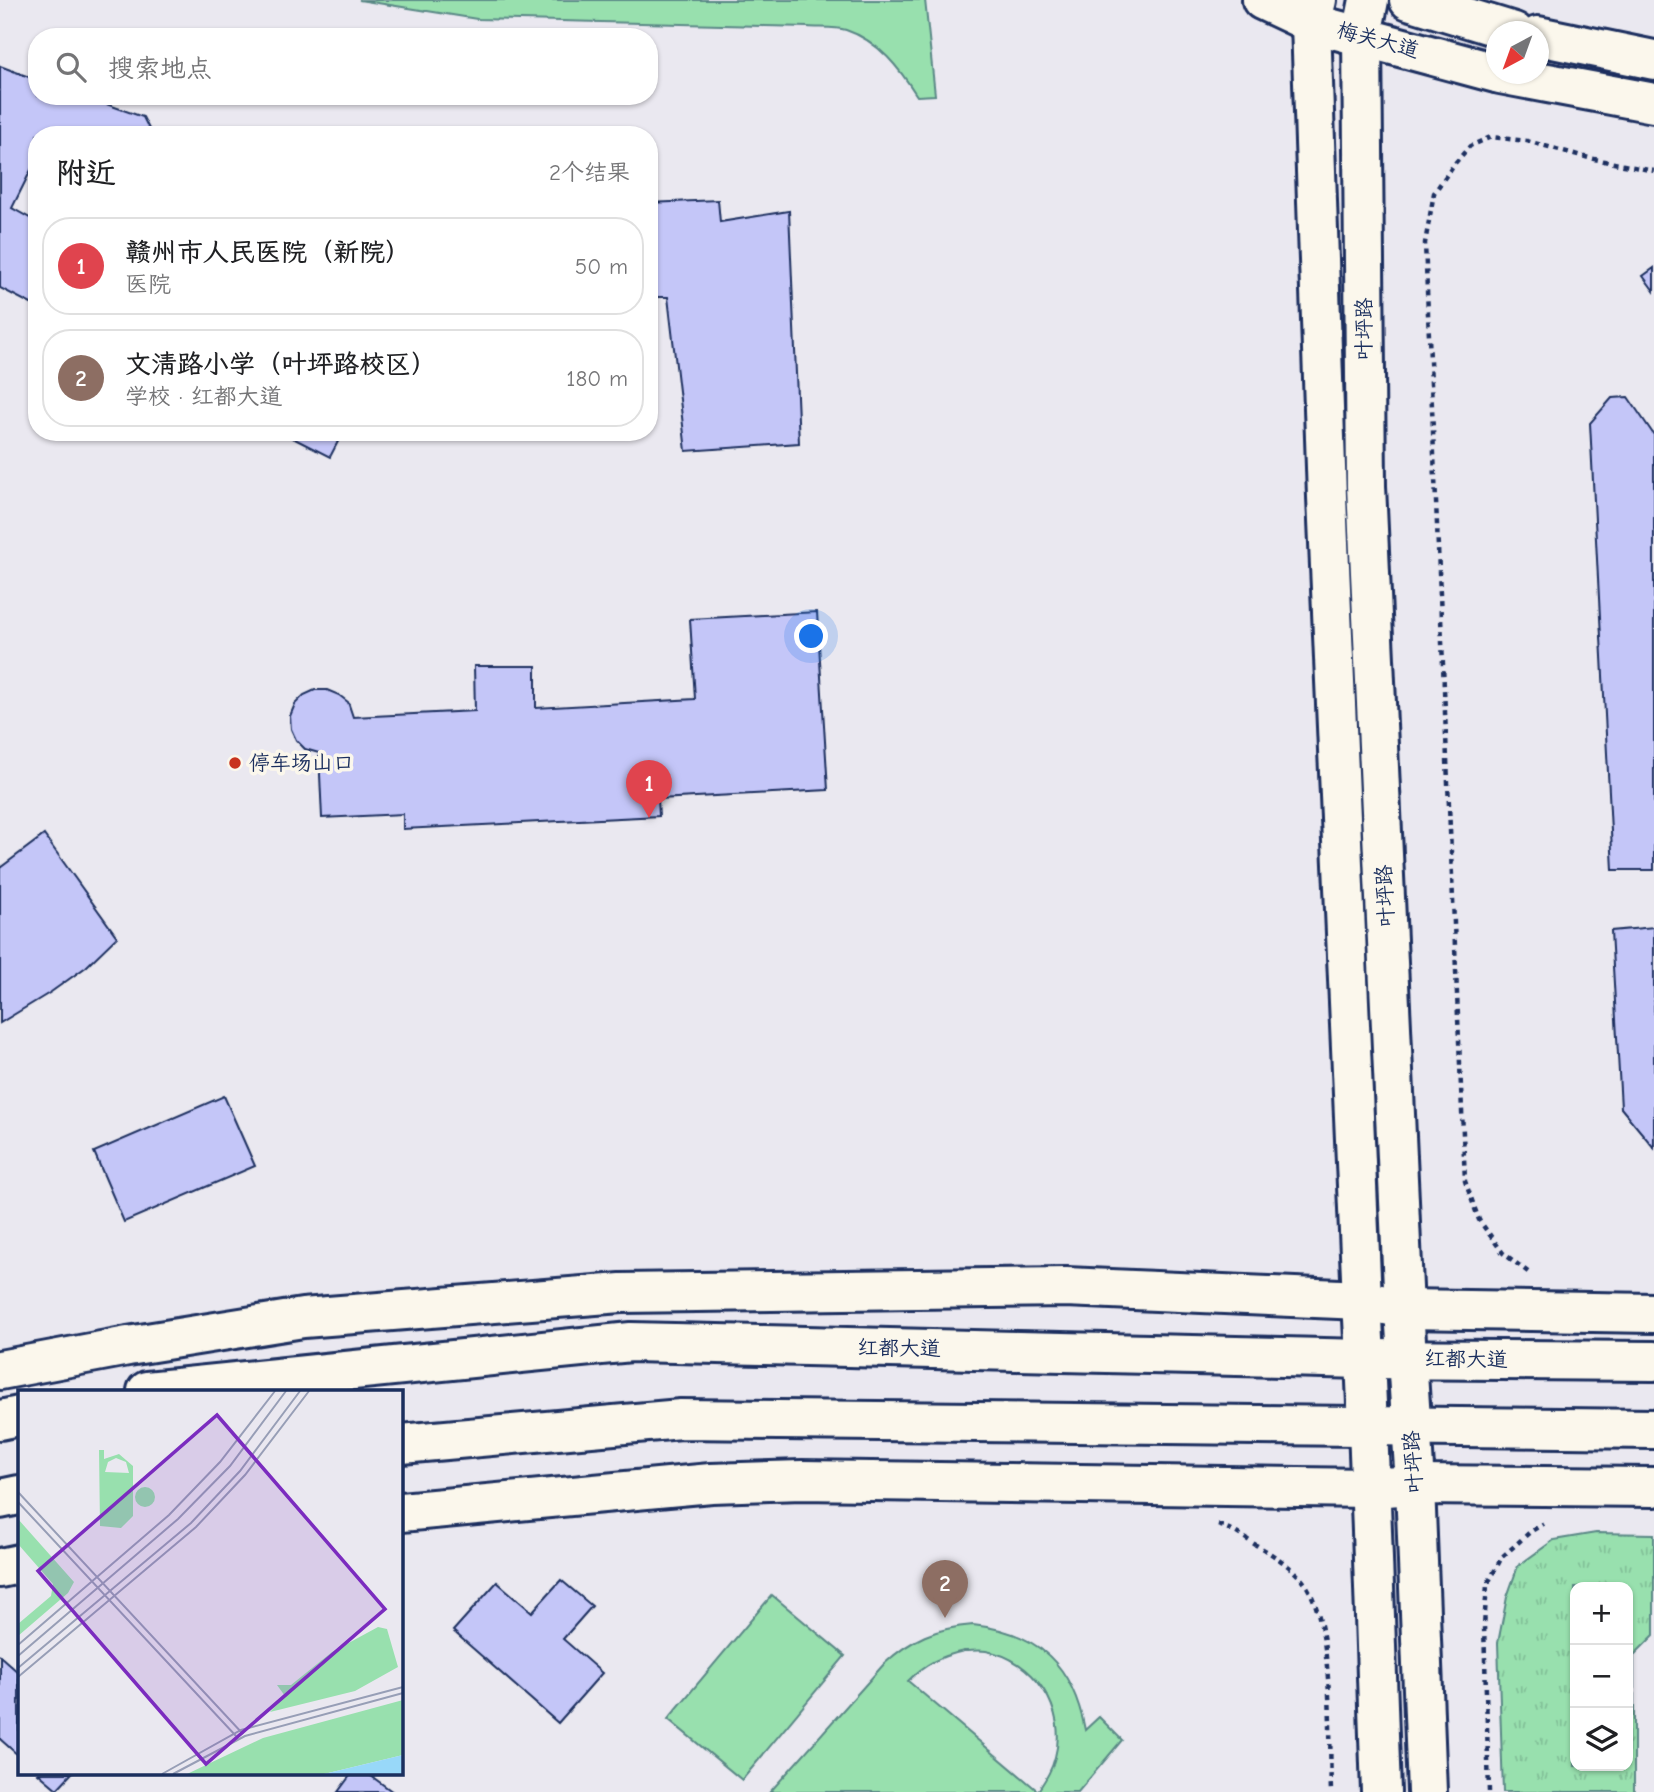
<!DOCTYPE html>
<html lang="zh">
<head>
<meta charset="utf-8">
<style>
	:root { --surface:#fff; --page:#f6f6f6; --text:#202124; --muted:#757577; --line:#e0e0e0; --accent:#c8321e }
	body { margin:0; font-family:"Comic Neue","LXGW WenKai TC",sans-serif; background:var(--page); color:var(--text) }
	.controls { position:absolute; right:21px; bottom:21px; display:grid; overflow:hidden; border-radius:14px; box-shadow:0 2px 5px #0004 }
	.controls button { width:63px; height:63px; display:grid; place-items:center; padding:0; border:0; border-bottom:2px solid var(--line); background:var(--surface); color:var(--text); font:35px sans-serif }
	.compass { position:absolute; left:1486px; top:21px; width:63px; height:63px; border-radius:50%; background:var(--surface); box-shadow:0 2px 5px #0004; rotate:221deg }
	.you { position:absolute; left:812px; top:637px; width:24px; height:24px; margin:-18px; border:5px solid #fff; border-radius:50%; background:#1a73e8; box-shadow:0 0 0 10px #1a73e833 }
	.badge { display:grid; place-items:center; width:46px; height:46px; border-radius:50%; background:var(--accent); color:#fff; font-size:23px; font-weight:700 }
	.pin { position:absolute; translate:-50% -58px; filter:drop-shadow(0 2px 4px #0008) }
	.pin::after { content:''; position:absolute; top:37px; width:24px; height:21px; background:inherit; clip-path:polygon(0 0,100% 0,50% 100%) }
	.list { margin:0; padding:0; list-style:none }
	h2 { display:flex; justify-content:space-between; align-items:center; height:91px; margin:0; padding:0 28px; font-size:30px }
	h2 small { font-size:23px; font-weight:400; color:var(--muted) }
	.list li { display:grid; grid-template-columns:46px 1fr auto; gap:21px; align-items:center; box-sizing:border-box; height:98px; margin:0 14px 14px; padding:0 14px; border:2px solid var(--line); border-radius:28px }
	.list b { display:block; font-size:26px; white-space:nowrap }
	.list p { margin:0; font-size:23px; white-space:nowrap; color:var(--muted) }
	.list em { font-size:23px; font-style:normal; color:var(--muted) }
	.icon { flex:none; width:38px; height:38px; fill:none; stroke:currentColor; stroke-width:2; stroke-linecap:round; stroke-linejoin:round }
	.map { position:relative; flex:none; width:1654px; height:1792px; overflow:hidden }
	.search { position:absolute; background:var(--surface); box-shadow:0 2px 5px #0004; left:28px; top:28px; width:630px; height:77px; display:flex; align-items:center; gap:18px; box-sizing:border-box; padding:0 24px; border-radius:28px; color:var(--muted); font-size:26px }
	.panel { position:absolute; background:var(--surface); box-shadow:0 2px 5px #0004; left:28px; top:126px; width:630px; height:315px; border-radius:28px }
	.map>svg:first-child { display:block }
	.green { fill:#98e0ae; stroke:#5a8886; stroke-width:2; fill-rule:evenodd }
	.park { fill:url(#park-tufts); stroke:#5a8886; stroke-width:2; fill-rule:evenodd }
	.building { fill:#c4c6f8; stroke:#1b2f5e; stroke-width:2 }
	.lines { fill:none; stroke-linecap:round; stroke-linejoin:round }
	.secondary-casing { stroke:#1b2f5e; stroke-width:44 }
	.primary-casing { stroke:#1b2f5e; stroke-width:44 }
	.path { stroke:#1b2f5e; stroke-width:4.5; stroke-dasharray:5 5; stroke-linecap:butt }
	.secondary { stroke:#fbf7ec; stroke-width:38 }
	.primary { stroke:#fbf7ec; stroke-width:38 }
	.poi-dot { fill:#c8321e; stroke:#fbf7ec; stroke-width:2.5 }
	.labels { text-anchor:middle; stroke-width:7; stroke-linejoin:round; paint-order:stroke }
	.street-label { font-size:21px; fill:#1b2f5e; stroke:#fbf7ec }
	.poi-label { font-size:21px; fill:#1b2f5e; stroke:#fbf7ec; text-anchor:start }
	.inset-road { fill:none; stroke:#979eb6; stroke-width:2 }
	.view { fill:#7b2cbf; fill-opacity:0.15; stroke:#7b2cbf; stroke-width:3.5 }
	.inset-edge { fill:none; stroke:#1b2f5e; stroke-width:3.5 }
</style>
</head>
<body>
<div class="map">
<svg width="1654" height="1792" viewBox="0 0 1654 1792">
	<defs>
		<pattern id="park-tufts" width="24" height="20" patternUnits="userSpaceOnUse" patternTransform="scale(1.75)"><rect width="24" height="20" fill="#98e0ae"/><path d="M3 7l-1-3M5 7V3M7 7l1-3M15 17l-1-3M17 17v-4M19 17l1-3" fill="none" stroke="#82c098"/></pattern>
	</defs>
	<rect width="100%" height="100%" fill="#eae8f0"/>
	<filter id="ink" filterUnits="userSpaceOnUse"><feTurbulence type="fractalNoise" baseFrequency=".0143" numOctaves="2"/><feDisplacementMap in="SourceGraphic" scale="14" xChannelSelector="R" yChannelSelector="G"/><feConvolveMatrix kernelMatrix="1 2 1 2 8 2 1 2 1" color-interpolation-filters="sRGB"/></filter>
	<g filter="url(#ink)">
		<g class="green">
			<path d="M359,0H925L935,95L917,96C900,69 879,41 846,30C835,27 820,28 808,27L477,19Z"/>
			<path d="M772,1595L845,1656L742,1780L668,1719Z"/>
			<path d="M973,1625C1039,1632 1073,1666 1085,1730L1099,1717L1122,1740L1078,1792H770L884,1664C911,1639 936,1628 973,1625ZM964,1651C971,1651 979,1650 986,1651C1034,1659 1068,1710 1055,1757C1052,1770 1045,1780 1038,1791L908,1681C925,1664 941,1656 964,1651Z"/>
		</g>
		<path class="park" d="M1596,1533L1654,1534V1635L1634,1655V1792H1503L1498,1643L1507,1597L1518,1566L1554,1540ZM1575,1587H1628V1766H1575Z"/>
		<g class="building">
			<path d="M0,66L37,80V96H84L143,117L152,135H37V158L12,208L37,222V307L0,288Z"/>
			<path d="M718,200L720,222L789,211L799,443L686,451L668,297H649V203Z"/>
			<path d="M1654,268V291L1643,276Z"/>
			<path d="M1628,397L1654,435V870H1613L1590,423L1612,398Z"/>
			<path d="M281,432H343L330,457Z"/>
			<path d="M817,612L828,790L658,799L659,816L403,829V814L322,818L319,753L305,749L296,740L291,729L290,716L295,704L304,695L315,690H327L339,695L348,702L353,717L475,711L474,666H536V708L695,699L690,619Z"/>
			<path d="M44,835L117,937L86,967L51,992L0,1023V868Z"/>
			<path d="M1654,927V1148L1621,1108L1611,931Z"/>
			<path d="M224,1096L255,1166L124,1222L94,1152Z"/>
			<path d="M561,1580L592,1606L563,1639L602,1673L558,1723L453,1631L497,1582L532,1612Z"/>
			<path d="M0,1656L19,1673V1756L0,1739Z"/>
			<path d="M38,1773H72L57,1789Z"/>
			<path d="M352,1773H367L393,1792H338Z"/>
		</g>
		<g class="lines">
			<defs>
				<g id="secondary">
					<path d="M1262,0L1311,23L1496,73"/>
					<path d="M1317,0L1311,23L1327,497L1362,1300C1371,1464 1375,1628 1381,1792"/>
					<path d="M1369,0L1362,35L1366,486L1404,1309L1415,1485L1427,1792"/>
					<path d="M1409,0L1514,32"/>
					<path d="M1538,36L1654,60"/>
					<path d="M1500,74L1654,103"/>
					<path d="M0,1370L128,1346L303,1318L621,1293L1066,1287L1362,1300L1404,1309L1654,1313"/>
					<path d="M401,1512L711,1483L802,1480L1370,1488L1415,1485L1654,1487"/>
					<path d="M0,1568L19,1564"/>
				</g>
				<g id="primary">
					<path d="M147,1391L631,1342L1365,1359L1654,1361"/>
					<path d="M0,1420L19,1416"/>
					<path d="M401,1444L681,1419L1654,1429"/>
					<path d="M0,1499L19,1495"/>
				</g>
			</defs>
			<use href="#secondary" class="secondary-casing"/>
			<use href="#primary" class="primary-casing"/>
			<g class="path">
				<path d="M1528,1272L1503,1253L1479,1220L1465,1181L1425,243L1434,193L1455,163L1470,146L1491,137L1527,141L1589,158L1654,171"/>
				<path d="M1218,1525C1232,1529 1243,1537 1256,1545C1272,1554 1291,1566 1303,1581C1335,1621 1329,1740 1331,1792"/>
				<path d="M1489,1792L1484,1626L1487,1585L1502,1557L1530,1532L1543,1524"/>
			</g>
			<use href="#secondary" class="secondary"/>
			<use href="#primary" class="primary"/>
		</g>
	</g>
	<circle class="poi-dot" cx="235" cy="763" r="7"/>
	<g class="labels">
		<g class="street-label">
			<text transform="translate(1378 40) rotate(15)" y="7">梅关大道</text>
			<text transform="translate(1364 329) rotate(-90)" y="7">叶坪路</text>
			<text transform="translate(1385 896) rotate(-93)" y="7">叶坪路</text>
			<text transform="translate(899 1348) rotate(1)" y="7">红都大道</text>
			<text transform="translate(1466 1359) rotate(1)" y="7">红都大道</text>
			<text transform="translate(1413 1462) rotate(-94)" y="7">叶坪路</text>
		</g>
		<g class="poi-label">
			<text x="249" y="770">停车场山口</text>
		</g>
	</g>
	<g transform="translate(18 1390)">
		<rect width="385" height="385" fill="#eae8f0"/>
		<path d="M81,60H86V69L101,64L115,76V126L103,138L82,136ZM98,68L108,72L111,83L87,82L90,72ZM117 107a10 10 0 1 1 20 0a10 10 0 1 1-20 0ZM360,237L369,239L380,277L337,301L252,322L267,306L259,295H273L314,262Z" fill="#98e0ae" fill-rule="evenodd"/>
		<path d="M0,129L56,192L50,203L0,246V234L33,206L35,194L0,154ZM385,310V365L306,384H169L245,348Z" fill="#98e0ae"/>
		<path d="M385,365V384H306Z" fill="#98d8f9"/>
		<path class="inset-road" d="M0,102L225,344M0,112L218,346M0,255L151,125L202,72L257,1M0,266L160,129L212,76L268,1M0,278L173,133L222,81L282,1M0,287L178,137L227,85L291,1M144,384L223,340L385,297M155,384L227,346L385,303"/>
		<path class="view" d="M199,25L367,219L188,374L20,181Z"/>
		<rect width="385" height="385" class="inset-edge"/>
	</g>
</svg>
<div class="controls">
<button>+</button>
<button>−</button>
<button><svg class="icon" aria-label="layers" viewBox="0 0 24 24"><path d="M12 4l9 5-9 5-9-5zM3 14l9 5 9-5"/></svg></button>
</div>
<svg class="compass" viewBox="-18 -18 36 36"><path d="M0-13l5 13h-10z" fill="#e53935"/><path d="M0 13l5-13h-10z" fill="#757577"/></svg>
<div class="you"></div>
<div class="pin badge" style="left:649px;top:818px;background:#e0444e">1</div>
<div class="pin badge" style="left:945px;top:1618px;background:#8d6e63">2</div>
<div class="search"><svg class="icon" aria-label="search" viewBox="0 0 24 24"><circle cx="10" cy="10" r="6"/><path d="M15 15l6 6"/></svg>搜索地点</div>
<section class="panel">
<h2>附近<small>2个结果</small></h2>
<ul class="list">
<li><span class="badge" style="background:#e0444e">1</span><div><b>赣州市人民医院（新院）</b><p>医院</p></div><em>50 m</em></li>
<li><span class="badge" style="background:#8d6e63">2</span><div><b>文清路小学（叶坪路校区）</b><p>学校 · 红都大道</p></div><em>180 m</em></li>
</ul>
</section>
</div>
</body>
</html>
